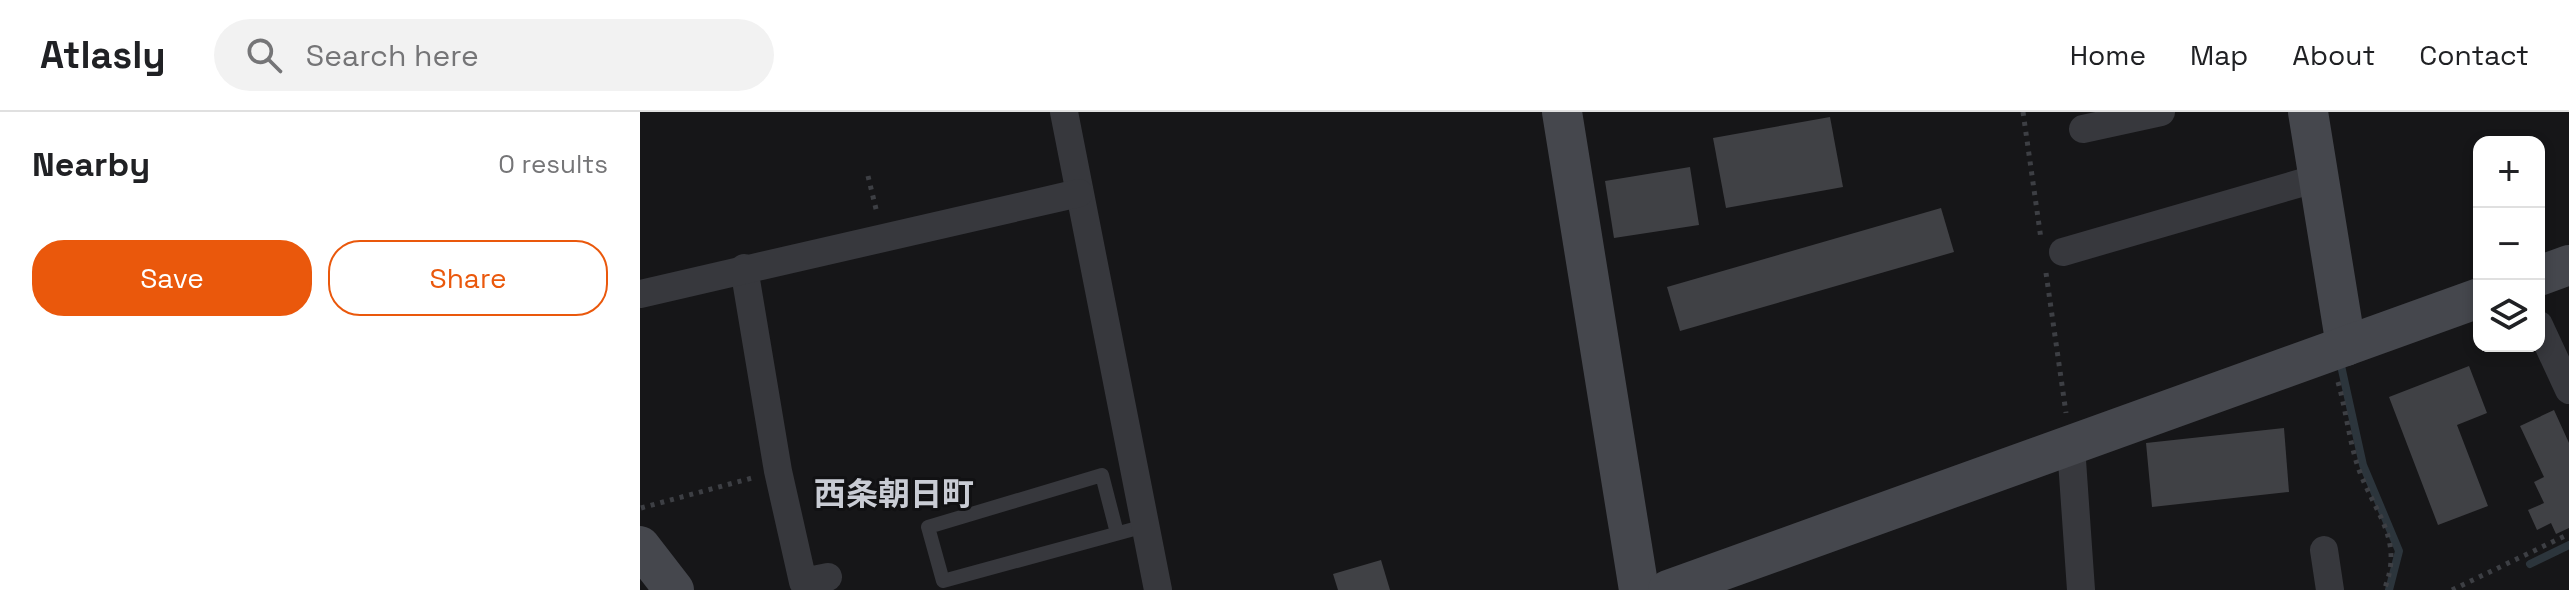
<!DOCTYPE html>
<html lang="en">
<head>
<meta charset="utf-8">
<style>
	:root { --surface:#fff; --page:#f2f2f2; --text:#202124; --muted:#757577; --line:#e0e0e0; --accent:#ea580c }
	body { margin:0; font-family:"Space Grotesk","Noto Sans JP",sans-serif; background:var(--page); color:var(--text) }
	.controls { position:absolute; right:24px; top:24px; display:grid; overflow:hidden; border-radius:16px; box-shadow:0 4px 12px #0003 }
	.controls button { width:72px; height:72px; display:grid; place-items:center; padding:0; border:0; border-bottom:2px solid var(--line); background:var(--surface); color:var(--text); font:40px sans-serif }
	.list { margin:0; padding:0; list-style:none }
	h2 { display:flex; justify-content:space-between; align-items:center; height:104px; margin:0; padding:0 32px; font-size:34px }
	h2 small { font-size:26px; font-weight:400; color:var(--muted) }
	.actions { display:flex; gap:16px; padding:24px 32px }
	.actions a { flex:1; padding:18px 0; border:2px solid var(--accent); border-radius:32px; text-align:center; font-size:28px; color:var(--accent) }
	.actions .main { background:var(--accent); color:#fff }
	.icon { flex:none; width:44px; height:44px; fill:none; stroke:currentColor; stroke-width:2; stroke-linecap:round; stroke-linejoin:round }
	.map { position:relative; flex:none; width:1929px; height:478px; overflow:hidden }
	header { display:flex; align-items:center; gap:48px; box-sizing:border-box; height:112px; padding:0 40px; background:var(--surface); border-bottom:2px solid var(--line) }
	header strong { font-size:38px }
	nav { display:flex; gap:44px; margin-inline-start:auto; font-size:28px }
	.search { width:560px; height:72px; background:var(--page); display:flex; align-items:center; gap:20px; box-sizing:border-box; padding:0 28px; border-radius:44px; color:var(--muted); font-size:30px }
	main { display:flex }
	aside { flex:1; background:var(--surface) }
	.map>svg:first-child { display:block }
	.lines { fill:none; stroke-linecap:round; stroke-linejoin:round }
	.stream { stroke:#2c353c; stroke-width:8 }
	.building { fill:#404145 }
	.path { stroke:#3d3f44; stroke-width:5; stroke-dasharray:4 6; stroke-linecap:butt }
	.lane { stroke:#37383d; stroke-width:14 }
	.street { stroke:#37383d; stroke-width:28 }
	.secondary { stroke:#45474d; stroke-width:40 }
	.labels { text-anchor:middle; stroke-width:6; stroke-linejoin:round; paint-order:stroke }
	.quarter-label { font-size:32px; font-weight:bold; fill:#c9ccd4; stroke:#111113 }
</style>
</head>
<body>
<header>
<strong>Atlasly</strong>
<div class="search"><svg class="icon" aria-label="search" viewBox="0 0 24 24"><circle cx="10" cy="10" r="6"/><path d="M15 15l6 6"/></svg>Search here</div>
<nav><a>Home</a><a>Map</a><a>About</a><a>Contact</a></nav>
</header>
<main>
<aside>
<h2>Nearby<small>0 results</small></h2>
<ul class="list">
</ul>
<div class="actions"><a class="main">Save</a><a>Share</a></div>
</aside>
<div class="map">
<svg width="1929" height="478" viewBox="0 0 1929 478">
	<rect width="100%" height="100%" fill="#161618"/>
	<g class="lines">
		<g class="stream">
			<path d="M1700,249L1723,353L1759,439L1749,478"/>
			<path d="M1890,452L1929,433"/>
		</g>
	</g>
	<g class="building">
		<path d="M1190,5L1203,75L1086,96L1073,26Z"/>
		<path d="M1050,55L1059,113L974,126L965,69Z"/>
		<path d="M1301,96L1314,140L1040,219L1027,175Z"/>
		<path d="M1829,254L1847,301L1817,313L1848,394L1798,413L1749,285Z"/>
		<path d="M1914,298L1929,331V416L1916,422L1911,411L1897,418L1888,398L1904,391L1894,370L1904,365L1880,314Z"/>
		<path d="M1644,316L1649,380L1512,395L1506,331Z"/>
		<path d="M741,448L750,478H698L693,462Z"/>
	</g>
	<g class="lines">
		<g class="path">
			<path d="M1383,0L1401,127"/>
			<path d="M228,64L237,101"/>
			<path d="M1406,161L1426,301"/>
			<path d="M1698,270C1706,298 1709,328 1718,355C1734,401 1765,427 1744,478"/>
			<path d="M1,396L112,366"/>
			<path d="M1812,478L1929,422"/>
		</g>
		<path class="lane" d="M477,421L462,363L288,415L303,469L505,414"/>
		<g class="street">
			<path d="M424,0L518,478"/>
			<path d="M1443,17L1521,0"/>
			<path d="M1423,140L1678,66"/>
			<path d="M104,156L138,359L163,470L188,465"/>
			<path d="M0,182L439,81"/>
			<path d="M1899,213L1929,278"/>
			<path d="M1431,334L1441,478"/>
			<path d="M1684,438L1690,478"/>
		</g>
		<g class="secondary">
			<path d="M922,0L999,478"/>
			<path d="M1668,0L1706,234"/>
			<path d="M1899,164L1929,153"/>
			<path d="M0,434L34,478"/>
			<path d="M1028,478L1839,186"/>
		</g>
	</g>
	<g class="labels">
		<g class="quarter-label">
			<text x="254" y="393">西条朝日町</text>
		</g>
	</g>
</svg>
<div class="controls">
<button>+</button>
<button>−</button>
<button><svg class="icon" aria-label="layers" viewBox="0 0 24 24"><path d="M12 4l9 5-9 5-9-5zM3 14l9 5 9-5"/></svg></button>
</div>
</div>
</main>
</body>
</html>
